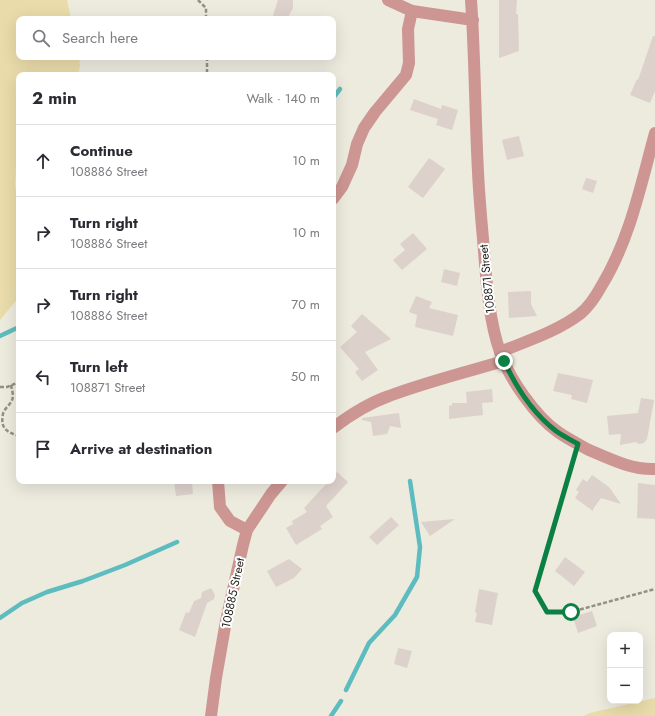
<!DOCTYPE html>
<html lang="en">
<head>
<meta charset="utf-8">
<style>
	:root { --surface:#fff; --page:#f2f2f3; --text:#2b2b33; --muted:#7c7c81; --line:#e1e1e2 }
	body { margin:0; font-family:Jost,sans-serif; background:var(--page); color:var(--text) }
	.controls { position:absolute; right:12px; bottom:12px; display:grid; overflow:hidden; border-radius:8px; box-shadow:0 4px 16px #0002 }
	.controls button { width:36px; height:36px; display:grid; place-items:center; padding:0; border:0; border-bottom:1px solid var(--line); background:var(--surface); color:var(--text); font:20px sans-serif }
	.stop { position:absolute; width:12px; height:12px; margin:-9px; border:3px solid #0b8043; border-radius:50%; background:#fff }
	.stop.end { background:#0b8043; border-color:#fff; box-shadow:0 1px 4px #0008 }
	.list { margin:0; padding:0; list-style:none }
	h2 { display:flex; justify-content:space-between; align-items:center; height:52px; margin:0; padding:0 16px; font-size:17px }
	h2 small { font-size:13px; font-weight:400; color:var(--muted) }
	.list li { display:grid; grid-template-columns:26px 1fr auto; gap:12px; align-items:center; box-sizing:border-box; height:72px; padding:0 16px; border-top:1px solid var(--line) }
	.list b { display:block; font-size:15px; white-space:nowrap }
	.list p { margin:0; font-size:13px; white-space:nowrap; color:var(--muted) }
	.list em { font-size:13px; font-style:normal; color:var(--muted) }
	.icon { flex:none; width:22px; height:22px; fill:none; stroke:currentColor; stroke-width:2; stroke-linecap:round; stroke-linejoin:round }
	.map { position:relative; flex:none; width:655px; height:716px; overflow:hidden }
	.search { position:absolute; background:var(--surface); box-shadow:0 4px 16px #0002; left:16px; top:16px; width:320px; height:44px; display:flex; align-items:center; gap:10px; box-sizing:border-box; padding:0 14px; border-radius:8px; color:var(--muted); font-size:15px }
	.panel { position:absolute; background:var(--surface); box-shadow:0 4px 16px #0002; left:16px; top:72px; width:320px; height:412px; border-radius:8px }
	.map>svg:first-child { display:block }
	.green { fill:#e9dcaa }
	.lines { fill:none; stroke-linecap:round; stroke-linejoin:round }
	.stream { stroke:#5dbcbf; stroke-width:4.5 }
	.building { fill:#ddd1cc }
	.path { stroke:#929087; stroke-width:2.5; stroke-dasharray:4 2; stroke-linecap:butt }
	.minor { stroke:#cd9692; stroke-width:12 }
	.tertiary { stroke:#cd9692; stroke-width:12 }
	.route { stroke:#0b8043; stroke-width:5 }
	.labels { text-anchor:middle; stroke-width:4; stroke-linejoin:round; paint-order:stroke }
	.street-label { font-size:12px; fill:#201f1b; stroke:#fff }
</style>
</head>
<body>
<div class="map">
<svg width="655" height="716" viewBox="0 0 655 716">
	<rect width="100%" height="100%" fill="#edeade"/>
	<g class="green">
		<path d="M0,0H67L71,19H19V57H79L80,66L78,75H19V146L17,150L15,184L19,215V297L0,320Z"/>
		<path d="M655,698V716H584L590,713Z"/>
	</g>
	<g class="lines">
		<g class="stream">
			<path d="M333,98L340,89"/>
			<path d="M0,336L19,327"/>
			<path d="M0,618L22,603L47,592L83,581L125,565L177,542"/>
			<path d="M346,690L369,643L395,615L417,577L420,547L410,481"/>
			<path d="M331,716L341,701"/>
		</g>
	</g>
	<g class="building">
		<path d="M278,0H293V8L287,19H272Z"/>
		<path d="M499,0H517L516,14H518L519,51L499,58Z"/>
		<path d="M653,36H655V91L650,103L630,95L637,79L638,80Z"/>
		<path d="M414,99L441,109L442,105L458,110L452,130L436,125L438,119L410,110Z"/>
		<path d="M519,136L524,156L507,160L502,140Z"/>
		<path d="M429,158L445,169L423,198L408,187Z"/>
		<path d="M586,178L597,181L593,193L582,189Z"/>
		<path d="M413,233L427,249L402,270L393,260L405,250L400,244Z"/>
		<path d="M444,269L460,273L457,286L441,282Z"/>
		<path d="M531,291V304L537,316L509,318L508,292Z"/>
		<path d="M416,296L432,302L429,308L458,315L453,336L415,327L417,315L409,312Z"/>
		<path d="M362,314L391,339L365,352L378,370L362,381L355,372L359,369L340,347L357,332L351,326Z"/>
		<path d="M558,373L593,380L587,403L571,399L572,395L553,391Z"/>
		<path d="M492,389L493,402L482,403L483,415L449,419V406L452,405V403H467L466,392Z"/>
		<path d="M641,398L654,400L647,439L644,443L639,444L636,442L620,445L621,434L609,435L607,416L638,413Z"/>
		<path d="M399,413L401,428L390,426L387,434L373,436L371,422L362,420V418Z"/>
		<path d="M337,472L348,482L326,506L333,517L320,526L322,529L296,545L286,528L293,524L292,521L307,512L304,508L329,481H333V477Z"/>
		<path d="M592,475L609,487L621,504L601,498L593,509V511L575,498L579,492L576,490L583,479L587,482Z"/>
		<path d="M174,481H192L193,494L176,496Z"/>
		<path d="M638,483L655,485V519L637,518Z"/>
		<path d="M391,517L399,525L377,545L369,537Z"/>
		<path d="M455,519L430,536L421,522Z"/>
		<path d="M565,557L585,572L574,586L555,571Z"/>
		<path d="M289,559L302,569L294,578L276,587L267,571Z"/>
		<path d="M211,588L215,595L214,599L207,603L195,637L179,630L186,612L189,613L194,601L201,598L202,592Z"/>
		<path d="M479,589L498,593L492,625L475,622L477,613L475,612Z"/>
		<path d="M592,611L597,626L578,633L573,617Z"/>
		<path d="M398,648L412,651L407,668L394,664Z"/>
	</g>
	<g class="lines">
		<g class="path">
			<path d="M198,0L206,8V19"/>
			<path d="M207,57V75"/>
			<path d="M11,385C12,390 14,396 12,400C10,405 4,409 3,414C0,429 7,432 19,436"/>
			<path d="M0,387H7L19,382"/>
			<path d="M574,456L535,591L547,612H571L655,589"/>
		</g>
		<g class="minor">
			<path d="M412,11L473,20"/>
			<path d="M333,199L342,187L352,165L357,144L364,128L375,112L406,75L409,63L408,29L412,11L388,0"/>
			<path d="M500,352C527,341 556,332 580,314C590,306 596,296 602,285C630,239 641,184 655,133"/>
			<path d="M333,428C350,415 369,403 389,396C426,382 466,372 504,361"/>
			<path d="M218,481L220,507L230,521L247,530"/>
			<path d="M211,716L216,678L226,621L243,545L247,530L271,494L282,481"/>
		</g>
		<path class="tertiary" d="M471,0C475,57 475,115 478,172C479,194 481,216 483,239C486,274 488,318 500,352C509,378 535,416 558,432C568,439 578,444 589,450C610,459 632,470 655,469"/>
	</g>
	<g class="lines">
		<path class="route" d="M504,361C516,387 534,414 556,431C563,436 571,440 578,444L535,591L547,612H571"/>
	</g>
	<g class="labels">
		<g class="street-label">
			<text transform="translate(487 279) rotate(-96)" y="4">108871 Street</text>
			<text transform="translate(233 593) rotate(-78)" y="4">108885 Street</text>
		</g>
	</g>
</svg>
<div class="controls">
<button>+</button>
<button>−</button>
</div>
<div class="stop" style="left:571px;top:612px"></div>
<div class="stop end" style="left:504px;top:361px"></div>
<div class="search"><svg class="icon" aria-label="search" viewBox="0 0 24 24"><circle cx="10" cy="10" r="6"/><path d="M15 15l6 6"/></svg>Search here</div>
<section class="panel">
<h2>2 min<small>Walk · 140 m</small></h2>
<ul class="list">
<li><svg class="icon" aria-label="ahead" viewBox="0 0 24 24"><path d="M12 20V5M6 11l6-6 6 6"/></svg><div><b>Continue</b><p>108886 Street</p></div><em>10 m</em></li>
<li><svg class="icon" aria-label="right" viewBox="0 0 24 24"><path d="M7 20v-9h11M14 6l5 5-5 5"/></svg><div><b>Turn right</b><p>108886 Street</p></div><em>10 m</em></li>
<li><svg class="icon" aria-label="right" viewBox="0 0 24 24"><path d="M7 20v-9h11M14 6l5 5-5 5"/></svg><div><b>Turn right</b><p>108886 Street</p></div><em>70 m</em></li>
<li><svg class="icon" aria-label="left" viewBox="0 0 24 24"><path d="M17 20v-9H6M10 6l-5 5 5 5"/></svg><div><b>Turn left</b><p>108871 Street</p></div><em>50 m</em></li>
<li><svg class="icon" aria-label="arrive" viewBox="0 0 24 24"><path d="M6 21V4h12l-3 4 3 4H6"/></svg><div><b>Arrive at destination</b></div></li>
</ul>
</section>
</div>
</body>
</html>
